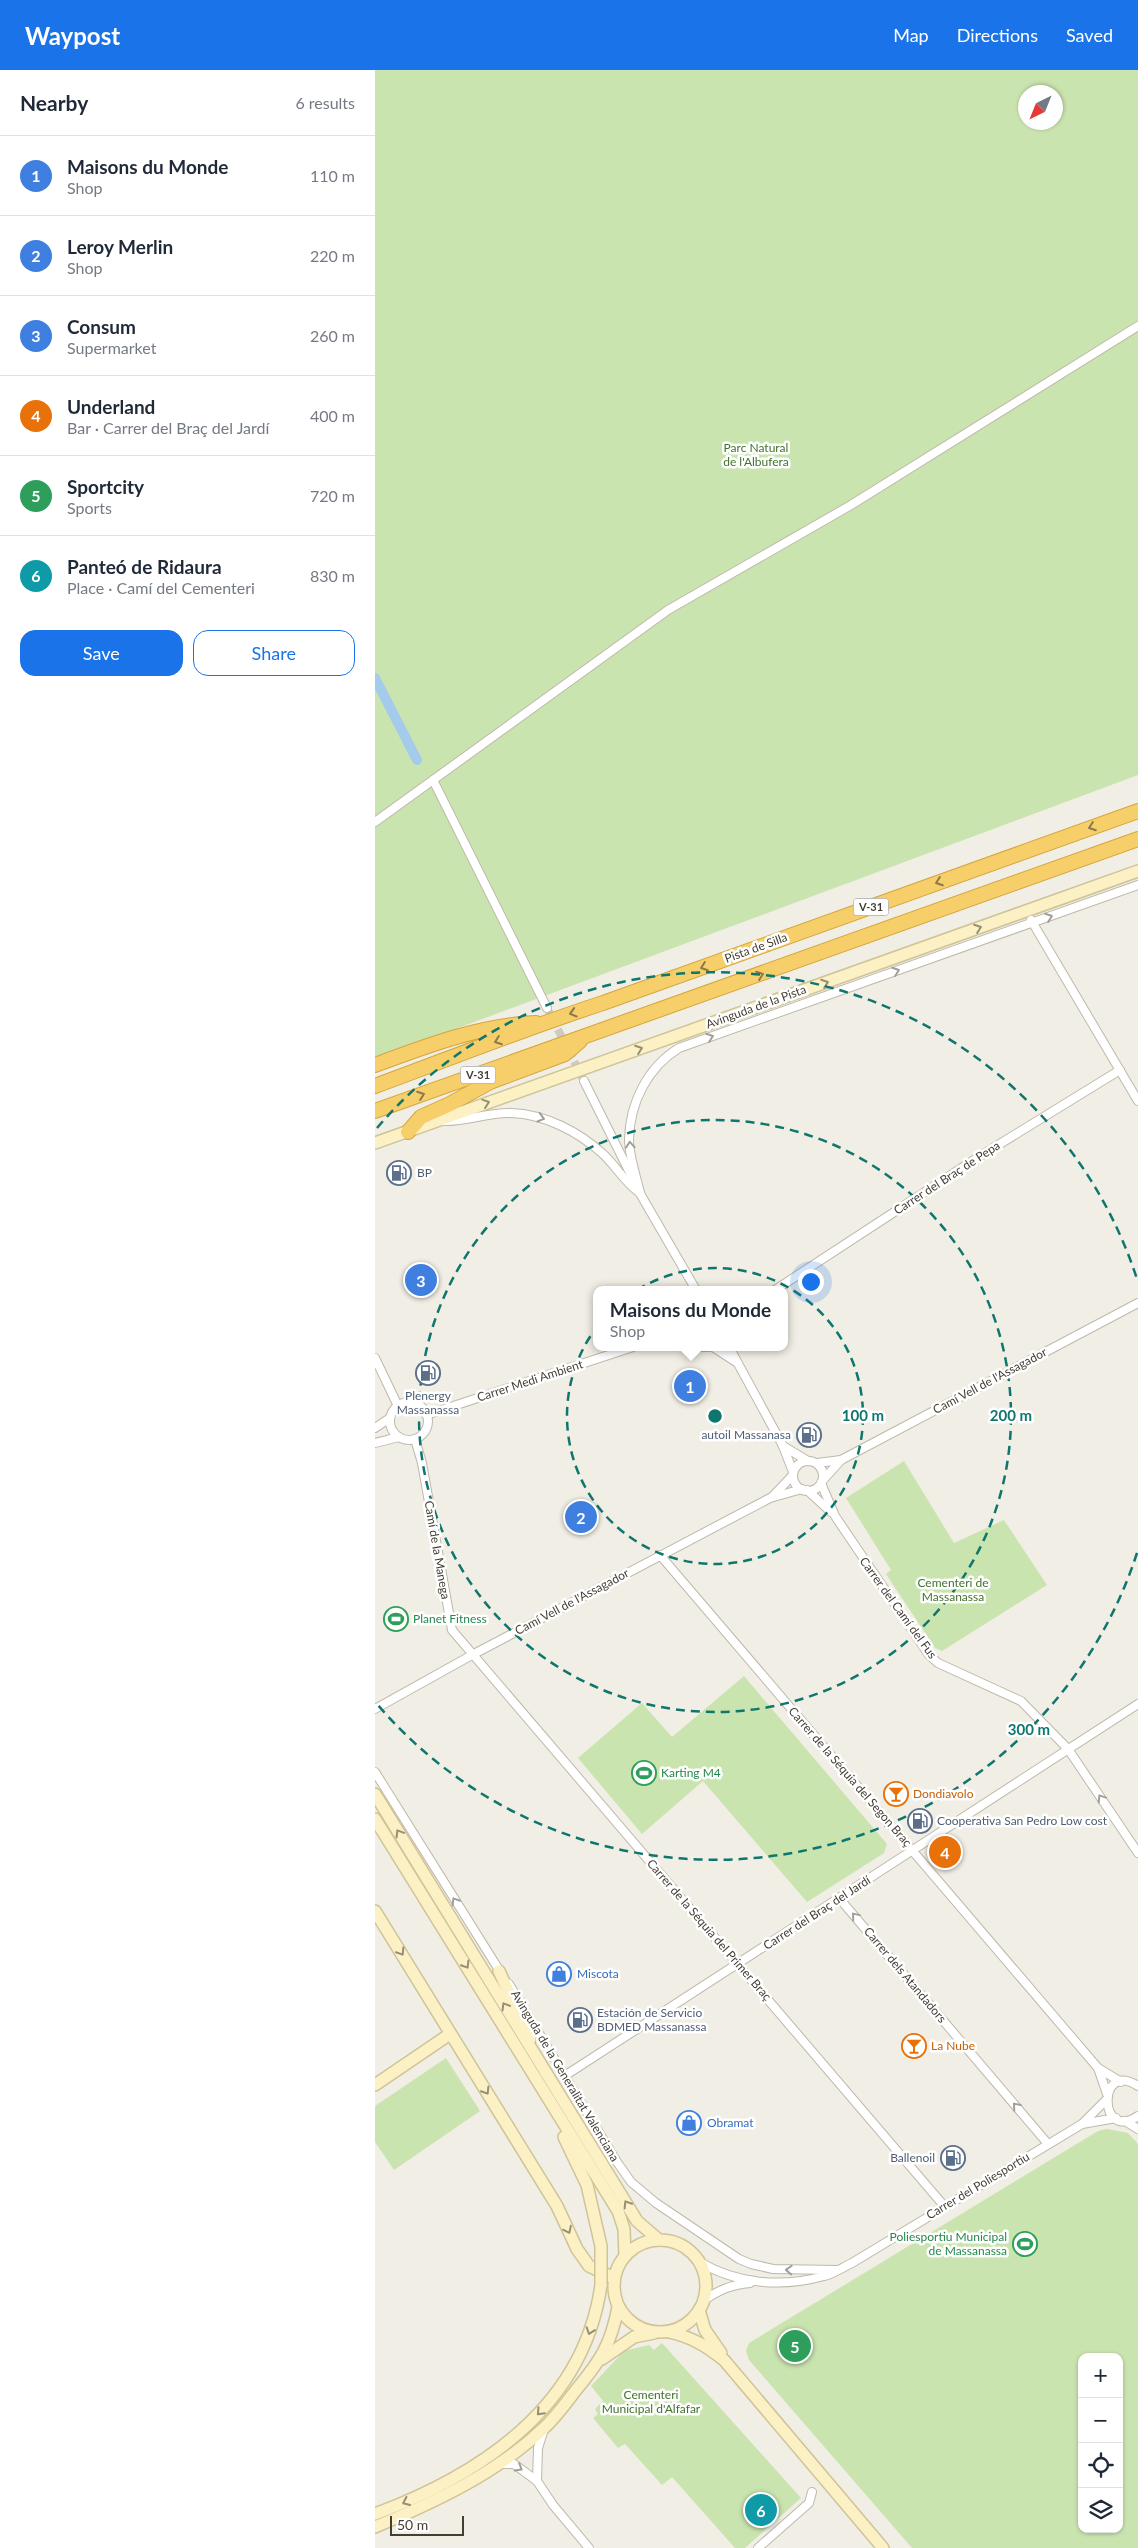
<!DOCTYPE html>
<html lang="en">
<head>
<meta charset="utf-8">
<style>
	:root { --surface:#fff; --page:#f6f6f7; --text:#1f2937; --muted:#747a83; --line:#e0e1e3; --accent:#1a73e8 }
	body { margin:0; font-family:Lato,sans-serif; background:var(--page); color:var(--text) }
	.controls { position:absolute; right:15px; bottom:15px; display:grid; overflow:hidden; border-radius:10px; box-shadow:0 1px 4px #0004 }
	.controls button { width:45px; height:45px; display:grid; place-items:center; padding:0; border:0; border-bottom:1px solid var(--line); background:var(--surface); color:var(--text); font:25px sans-serif }
	.compass { position:absolute; left:643px; top:15px; width:45px; height:45px; border-radius:50%; background:var(--surface); box-shadow:0 1px 4px #0004; rotate:223deg }
	.scale { position:absolute; left:15px; bottom:12px; width:74px; box-sizing:border-box; padding-left:5px; border:2px solid #443f35; border-top:0; font-size:14px; line-height:18px; white-space:nowrap; color:#443f35; -webkit-text-stroke:4px #fff; paint-order:stroke }
	.you { position:absolute; left:435px; top:1211px; width:18px; height:18px; margin:-12px; border:4px solid #fff; border-radius:50%; background:#1a73e8; box-shadow:0 0 0 8px #1a73e833 }
	.badge { display:grid; place-items:center; width:32px; height:32px; border-radius:50%; background:var(--accent); color:#fff; font-size:16px; font-weight:700 }
	.pin { position:absolute; translate:-50% -50%; border:2px solid #fff; box-shadow:0 1px 5px #0006 }
	.popup { position:absolute; left:218px; top:1216px; width:195px; height:65px; box-sizing:border-box; display:grid; place-content:center; border-radius:10px; background:var(--surface); filter:drop-shadow(0 1px 4px #0005); font-size:16px; white-space:nowrap; color:var(--muted) }
	.popup b { font-size:19px; color:var(--text) }
	.popup::after { content:''; position:absolute; left:50%; top:100%; margin-left:-10px; border:10px solid transparent; border-top-color:var(--surface) }
	.list { margin:0; padding:0; list-style:none }
	h2 { display:flex; justify-content:space-between; align-items:center; height:65px; margin:0; padding:0 20px; font-size:21px }
	h2 small { font-size:16px; font-weight:400; color:var(--muted) }
	.list li { display:grid; grid-template-columns:32px 1fr auto; gap:15px; align-items:center; box-sizing:border-box; height:80px; padding:0 20px; border-top:1px solid var(--line) }
	.list b { display:block; font-size:19px; white-space:nowrap }
	.list p { margin:0; font-size:16px; white-space:nowrap; color:var(--muted) }
	.list em { font-size:16px; font-style:normal; color:var(--muted) }
	.actions { display:flex; gap:10px; padding:15px 20px }
	.actions a { flex:1; padding:11px 0; border:1px solid var(--accent); border-radius:15px; text-align:center; font-size:18px; color:var(--accent) }
	.actions .main { background:var(--accent); color:#fff }
	.icon { flex:none; width:28px; height:28px; fill:none; stroke:currentColor; stroke-width:2; stroke-linecap:round; stroke-linejoin:round }
	.map { position:relative; flex:none; width:763px; height:2478px; overflow:hidden }
	header { display:flex; align-items:center; gap:30px; box-sizing:border-box; height:70px; padding:0 25px; background:var(--accent); color:#fff }
	header strong { font-size:24px }
	nav { display:flex; gap:28px; margin-inline-start:auto; font-size:18px }
	main { display:flex }
	aside { flex:1; background:var(--surface) }
	.map>svg:first-child { display:block }
	.green { fill:#cae4af; fill-rule:evenodd }
	.lines { fill:none; stroke-linecap:round; stroke-linejoin:round }
	.canal { stroke:#a4caec; stroke-width:10 }
	.street-tunnel { stroke:#cecbc2; stroke-width:8; stroke-dasharray:8 4; stroke-linecap:butt }
	.street-casing { stroke:#bfb9ab; stroke-width:10 }
	.secondary-casing { stroke:#cfc397; stroke-width:14 }
	.highway-casing { stroke:#d5a53c; stroke-width:16 }
	.street { stroke:#fff; stroke-width:8 }
	.secondary { stroke:#fbf1c5; stroke-width:11 }
	.highway { stroke:#f6cf6b; stroke-width:14 }
	.secondary-bridge-casing { stroke:#cfc397; stroke-width:14; stroke-linecap:butt }
	.secondary-bridge { stroke:#fbf1c5; stroke-width:11 }
	.oneway { stroke:#8b794b }
	.oneway2 { stroke:#a29f9a }
	.oneway3 { stroke:#968f76 }
	.ring { fill:none; stroke:#0f766e; stroke-width:2.5; stroke-dasharray:9 6 }
	.labels { text-anchor:middle; stroke-width:5; stroke-linejoin:round; paint-order:stroke }
	.shield { fill:#fff; stroke:#7c7972; stroke-width:1 }
	.shield-label { font-size:11px; font-weight:bold; fill:#443f35 }
	.park-label { font-size:12px; fill:#42722c; stroke:#fff }
	.street-label { font-size:12px; fill:#443f35; stroke:#fff }
	.service-label { font-size:12px; fill:#4e5e75; stroke:#fff; text-anchor:start }
	.leisure-label { font-size:12px; fill:#27864d; stroke:#fff; text-anchor:start }
	.food-label { font-size:12px; fill:#c56008; stroke:#fff; text-anchor:start }
	.shop-label { font-size:12px; fill:#366cbe; stroke:#fff; text-anchor:start }
	.centre { fill:#0f766e; stroke:#fff; stroke-width:2.5 }
	.ring-label { font-size:15px; text-anchor:middle; font-weight:bold; fill:#0f766e; stroke:#fff; stroke-width:5; stroke-linejoin:round; paint-order:stroke }
</style>
</head>
<body>
<header>
<strong>Waypost</strong>
<nav><a>Map</a><a>Directions</a><a>Saved</a></nav>
</header>
<main>
<aside>
<h2>Nearby<small>6 results</small></h2>
<ul class="list">
<li><span class="badge" style="background:#3f7fe0">1</span><div><b>Maisons du Monde</b><p>Shop</p></div><em>110 m</em></li>
<li><span class="badge" style="background:#3f7fe0">2</span><div><b>Leroy Merlin</b><p>Shop</p></div><em>220 m</em></li>
<li><span class="badge" style="background:#3f7fe0">3</span><div><b>Consum</b><p>Supermarket</p></div><em>260 m</em></li>
<li><span class="badge" style="background:#e8710a">4</span><div><b>Underland</b><p>Bar · Carrer del Braç del Jardí</p></div><em>400 m</em></li>
<li><span class="badge" style="background:#2e9e5b">5</span><div><b>Sportcity</b><p>Sports</p></div><em>720 m</em></li>
<li><span class="badge" style="background:#0f9aa8">6</span><div><b>Panteó de Ridaura</b><p>Place · Camí del Cementeri</p></div><em>830 m</em></li>
</ul>
<div class="actions"><a class="main">Save</a><a>Share</a></div>
</aside>
<div class="map">
<svg width="763" height="2478" viewBox="0 0 763 2478">
	<rect width="100%" height="100%" fill="#f1eee5"/>
	<g class="green">
		<path d="M0,0H763V705L0,989ZM650,22H680V52H650Z"/>
		<path d="M529,1391L579,1473L629,1450L672,1515L567,1581L560,1578L511,1504L516,1500L471,1428Z"/>
		<path d="M369,1606L512,1774L509,1783L432,1832L328,1711L267,1764L203,1688L267,1633L297,1667Z"/>
		<path d="M71,1988L105,2041L19,2100L0,2072V2036Z"/>
		<path d="M732,2059L753,2063L763,2074V2478H537L374,2290L371,2281L374,2273L723,2061ZM707,2287H744V2459H707Z"/>
		<path d="M287,2273L426,2428L370,2478H360L297,2407L287,2415L250,2374L243,2378L218,2348L223,2344L220,2339L228,2331L216,2316L249,2281L274,2275L279,2280Z"/>
	</g>
	<g class="lines">
		<path class="canal" d="M0,608L42,690"/>
		<path class="street-tunnel" d="M172,938L209,1011"/>
		<defs>
			<g id="street">
				<path d="M58,710L172,938"/>
				<path d="M0,752L293,540L476,435L763,256"/>
				<path d="M656,850L763,1031"/>
				<path d="M209,1011L258,1109"/>
				<path d="M68,1051C91,1052 113,1042 136,1043C170,1044 204,1062 228,1084C242,1097 249,1112 265,1123"/>
				<path d="M263,1120L321,1220"/>
				<path d="M265,1123C261,1105 254,1087 254,1069C255,1032 273,997 304,978L763,815"/>
				<path d="M400,1220L602,1088L745,1000"/>
				<path d="M326,1277H334"/>
				<path d="M338,1277L361,1292"/>
				<path d="M354,1277L408,1376L418,1402"/>
				<path d="M0,1288L23,1336"/>
				<circle cx="34" cy="1351" r="19"/>
				<path d="M51,1345L258,1277"/>
				<path d="M0,1358L15,1348"/>
				<path d="M40,1369L47,1393L77,1560L570,2137"/>
				<path d="M0,1373L24,1367"/>
				<path d="M408,1376L433,1391"/>
				<circle cx="433" cy="1406" r="15"/>
				<path d="M442,1393L466,1390"/>
				<path d="M448,1410L466,1390L763,1233"/>
				<path d="M446,1413L460,1446L554,1585L563,1593L646,1631L693,1679L763,1783"/>
				<path d="M432,1420L456,1442"/>
				<path d="M397,1427L418,1405"/>
				<path d="M285,1485L723,1998L746,2012"/>
				<path d="M0,1639L97,1585L395,1428L427,1419"/>
				<path d="M0,1702L126,1903"/>
				<path d="M464,1828L673,2074"/>
				<path d="M134,1914L242,2092L256,2112L281,2133L364,2189L376,2194L398,2199L462,2200"/>
				<path d="M723,1998L732,2024"/>
				<path d="M191,2005L763,1634"/>
				<path d="M763,2016C722,1989 723,2073 763,2046"/>
				<path d="M750,2051L763,2059"/>
				<path d="M707,2054L731,2030"/>
				<path d="M323,2191C361,2214 406,2218 449,2206C459,2204 468,2197 477,2193L707,2054L741,2048"/>
				<path d="M328,2231C344,2220 355,2215 375,2213"/>
				<path d="M125,2394H139L162,2411L178,2435L214,2478"/>
				<path d="M162,2411L163,2378L169,2359"/>
				<path d="M383,2478L434,2433L437,2422"/>
			</g>
			<g id="secondary">
				<path d="M0,1073L763,801"/>
				<path d="M0,1724L262,2151L284,2170"/>
				<path d="M0,1749L243,2141L249,2159L250,2186"/>
				<path d="M0,1841L182,2136L202,2179L214,2196L239,2208"/>
				<path d="M124,1901L155,1969"/>
				<path d="M0,2015L75,1964"/>
				<path d="M189,2067L212,2115L226,2176"/>
				<circle cx="285" cy="2216" r="46"/>
				<path d="M324,2240L330,2260L346,2283"/>
				<path d="M294,2262C317,2267 331,2276 349,2290L508,2478"/>
				<path d="M227,2289L259,2267L279,2263"/>
				<path d="M0,2444C107,2404 209,2336 226,2215"/>
				<path d="M0,2457C60,2432 122,2403 169,2358C181,2347 191,2333 201,2320C225,2291 236,2275 243,2237"/>
			</g>
			<g id="highway">
				<path d="M0,995C51,976 106,955 161,953"/>
				<path d="M0,1016C76,988 151,958 228,933L763,741"/>
				<path d="M0,1041L763,769"/>
				<path d="M33,1062L46,1047L75,1034L115,1012L190,984L205,971"/>
			</g>
		</defs>
		<use href="#street" class="street-casing"/>
		<use href="#secondary" class="secondary-casing"/>
		<use href="#highway" class="highway-casing"/>
		<use href="#street" class="street"/>
		<use href="#secondary" class="secondary"/>
		<use href="#highway" class="highway"/>
		<defs>
			<path id="secondary-bridge" d="M226,2215V2176"/>
		</defs>
		<use href="#secondary-bridge" class="secondary-bridge-casing"/>
		<use href="#secondary-bridge" class="secondary-bridge"/>
	</g>
	<defs><path id="oneway-chevron" d="M-2-3.5L2.5 0L-2 3.5" fill="none" stroke-width="1.6" stroke-linecap="round" stroke-linejoin="round" transform="scale(1.25)"/></defs>
	<g class="oneway">
		<use href="#oneway-chevron" transform="translate(717 757) rotate(160)"/>
		<use href="#oneway-chevron" transform="translate(564 812) rotate(160)"/>
		<use href="#oneway-chevron" transform="translate(329 897) rotate(160)"/>
		<use href="#oneway-chevron" transform="translate(385 905) rotate(-20)"/>
		<use href="#oneway-chevron" transform="translate(198 943) rotate(163)"/>
		<use href="#oneway-chevron" transform="translate(123 971) rotate(160)"/>
		<use href="#oneway-chevron" transform="translate(46 1025) rotate(-20)"/>
	</g>
	<g class="oneway2">
		<use href="#oneway-chevron" transform="translate(674 847) rotate(-20)"/>
		<use href="#oneway-chevron" transform="translate(521 901) rotate(-20)"/>
		<use href="#oneway-chevron" transform="translate(335 967) rotate(-20)"/>
		<use href="#oneway-chevron" transform="translate(166 1048) rotate(16)"/>
		<use href="#oneway-chevron" transform="translate(255 1075) rotate(-94)"/>
		<use href="#oneway-chevron" transform="translate(726 1728) rotate(-124)"/>
		<use href="#oneway-chevron" transform="translate(80 1831) rotate(-122)"/>
		<use href="#oneway-chevron" transform="translate(480 1846) rotate(-130)"/>
		<use href="#oneway-chevron" transform="translate(641 2036) rotate(-130)"/>
		<use href="#oneway-chevron" transform="translate(414 2200) rotate(-178)"/>
		<use href="#oneway-chevron" transform="translate(144 2398) rotate(31)"/>
	</g>
	<g class="oneway3">
		<use href="#oneway-chevron" transform="translate(603 858) rotate(-20)"/>
		<use href="#oneway-chevron" transform="translate(450 913) rotate(-20)"/>
		<use href="#oneway-chevron" transform="translate(264 979) rotate(-20)"/>
		<use href="#oneway-chevron" transform="translate(111 1033) rotate(-19)"/>
		<use href="#oneway-chevron" transform="translate(24 1763) rotate(-121)"/>
		<use href="#oneway-chevron" transform="translate(26 1882) rotate(58)"/>
		<use href="#oneway-chevron" transform="translate(91 1895) rotate(58)"/>
		<use href="#oneway-chevron" transform="translate(130 1936) rotate(-121)"/>
		<use href="#oneway-chevron" transform="translate(111 2021) rotate(58)"/>
		<use href="#oneway-chevron" transform="translate(252 2134) rotate(-122)"/>
		<use href="#oneway-chevron" transform="translate(193 2160) rotate(64)"/>
		<use href="#oneway-chevron" transform="translate(215 2261) rotate(109)"/>
		<use href="#oneway-chevron" transform="translate(165 2342) rotate(133)"/>
		<use href="#oneway-chevron" transform="translate(31 2432) rotate(155)"/>
	</g>
	<g class="ring">
		<circle cx="340" cy="1346" r="148"/>
		<circle cx="340" cy="1346" r="296"/>
		<path d="M762 1483A444 444 0 0 1 2 1634M2 1058A444 444 0 0 1 762 1209"/>
	</g>
	<defs>
		<symbol id="fuel-ring" viewBox="-11 -11 22 22"><circle r="9.5" fill="#fff" stroke="#5c6f8a" stroke-width="1.5"/><path d="M-5.5-6h7V0h2V4h1.3V-2.5L3-4.5l.8-.8L6-3V5H2.5V1h-1V6h-7ZM-4.2-4.7v3.2H.2V-4.7Z" fill="#5c6f8a"/></symbol>
		<symbol id="stadium-ring" viewBox="-11 -11 22 22"><circle r="9.5" fill="#fff" stroke="#2e9e5b" stroke-width="1.5"/><path d="M0-5a6.5 5 0 1 0 0 10a6.5 5 0 1 0 0-10ZM-3.5-1.8h7v3.6h-7Z" fill="#2e9e5b"/></symbol>
		<symbol id="bar-ring" viewBox="-11 -11 22 22"><circle r="9.5" fill="#fff" stroke="#e8710a" stroke-width="1.5"/><path d="M-6-5H6L.8 .8V4.5H3.5V6h-7V4.5H-.8V.8Z" fill="#e8710a"/></symbol>
		<symbol id="shop-ring" viewBox="-11 -11 22 22"><circle r="9.5" fill="#fff" stroke="#3f7fe0" stroke-width="1.5"/><path d="M-5-2.5h2.3a2.7 3.5 0 0 1 5.4 0H5L5.5 6h-11ZM-1.5-2.5h3a1.5 2.3 0 0 0-3 0Z" fill="#3f7fe0"/></symbol>
	</defs>
	<g fill-rule="evenodd">
		<use href="#fuel-ring" x="10" y="1089" width="28" height="28"/>
		<use href="#fuel-ring" x="39" y="1289" width="28" height="28"/>
		<use href="#fuel-ring" x="420" y="1351" width="28" height="28"/>
		<use href="#stadium-ring" x="7" y="1535" width="28" height="28"/>
		<use href="#stadium-ring" x="255" y="1689" width="28" height="28"/>
		<use href="#bar-ring" x="507" y="1710" width="28" height="28"/>
		<use href="#fuel-ring" x="531" y="1737" width="28" height="28"/>
		<use href="#shop-ring" x="170" y="1890" width="28" height="28"/>
		<use href="#fuel-ring" x="191" y="1936" width="28" height="28"/>
		<use href="#bar-ring" x="525" y="1962" width="28" height="28"/>
		<use href="#shop-ring" x="300" y="2039" width="28" height="28"/>
		<use href="#fuel-ring" x="564" y="2074" width="28" height="28"/>
		<use href="#stadium-ring" x="636" y="2160" width="28" height="28"/>
	</g>
	<g class="labels">
		<g class="shield">
			<rect x="478.5" y="828.5" width="35" height="17" rx="4"/>
			<rect x="85.5" y="996.5" width="35" height="17" rx="4"/>
		</g>
		<g class="shield-label">
			<text x="496" y="841">V-31</text>
			<text x="103" y="1009">V-31</text>
		</g>
		<g class="park-label">
			<text x="381" y="382">Parc Natural<tspan x="381" dy="14">de l'Albufera</tspan></text>
			<text x="578" y="1517">Cementeri de<tspan x="578" dy="14">Massanassa</tspan></text>
			<text x="276" y="2329">Cementeri<tspan x="276" dy="14">Municipal d'Alfafar</tspan></text>
		</g>
		<g class="street-label">
			<text transform="translate(381 878) rotate(-20)" y="4">Pista de Silla</text>
			<text transform="translate(381 937) rotate(-20)" y="4">Avinguda de la Pista</text>
			<text transform="translate(572 1108) rotate(-33)" y="4">Carrer del Braç de Pepa</text>
			<text transform="translate(155 1311) rotate(-18)" y="4">Carrer Medi Ambient</text>
			<text transform="translate(615 1311) rotate(-28)" y="4">Camí Vell de l'Assagador</text>
			<text transform="translate(62 1480) rotate(80)" y="4">Camí de la Manega</text>
			<text transform="translate(197 1532) rotate(-28)" y="4">Camí Vell de l'Assagador</text>
			<text transform="translate(523 1538) rotate(54)" y="4">Carrer del Camí del Fus</text>
			<text transform="translate(475 1707) rotate(49)" y="4">Carrer de la Séquia del Segon Braç</text>
			<text transform="translate(442 1843) rotate(-33)" y="4">Carrer del Braç del Jardí</text>
			<text transform="translate(334 1860) rotate(49)" y="4">Carrer de la Séquia del Primer Braç</text>
			<text transform="translate(530 1905) rotate(50)" y="4">Carrer dels Atandadors</text>
			<text transform="translate(190 2006) rotate(59)" y="4">Avinguda de la Generalitat Valenciana</text>
			<text transform="translate(603 2116) rotate(-31)" y="4">Carrer del Poliesportiu</text>
		</g>
		<g class="service-label">
			<text x="42" y="1107">BP</text>
			<text x="53" y="1330" text-anchor="middle">Plenergy<tspan x="53" dy="14">Massanassa</tspan></text>
			<text x="416" y="1369" text-anchor="end">autoil Massanasa</text>
			<text x="562" y="1755">Cooperativa San Pedro Low cost</text>
			<text x="222" y="1947">Estación de Servicio<tspan x="222" dy="14">BDMED Massanassa</tspan></text>
			<text x="560" y="2092" text-anchor="end">Ballenoil</text>
		</g>
		<g class="leisure-label">
			<text x="38" y="1553">Planet Fitness</text>
			<text x="286" y="1707">Karting M4</text>
			<text x="632" y="2171" text-anchor="end">Poliesportiu Municipal<tspan x="632" dy="14">de Massanassa</tspan></text>
		</g>
		<g class="food-label">
			<text x="538" y="1728">Dondiavolo</text>
			<text x="556" y="1980">La Nube</text>
		</g>
		<g class="shop-label">
			<text x="202" y="1908">Miscota</text>
			<text x="332" y="2057">Obramat</text>
		</g>
	</g>
	<circle cx="340" cy="1346" r="8" class="centre"/>
	<g class="ring-label">
		<text x="488" y="1351">100 m</text>
		<text x="636" y="1351">200 m</text>
		<text x="654" y="1665">300 m</text>
	</g>
</svg>
<div class="controls">
<button>+</button>
<button>−</button>
<button><svg class="icon" aria-label="locate" viewBox="0 0 24 24"><circle cx="12" cy="12" r="6"/><path d="M12 2v4M12 18v4M2 12h4M18 12h4"/></svg></button>
<button><svg class="icon" aria-label="layers" viewBox="0 0 24 24"><path d="M12 4l9 5-9 5-9-5zM3 14l9 5 9-5"/></svg></button>
</div>
<svg class="compass" viewBox="-18 -18 36 36"><path d="M0-13l5 13h-10z" fill="#e53935"/><path d="M0 13l5-13h-10z" fill="#747a83"/></svg>
<div class="scale">50 m</div>
<div class="you"></div>
<div class="pin badge" style="left:315px;top:1316px;background:#3f7fe0">1</div>
<div class="popup"><b>Maisons du Monde</b>Shop</div>
<div class="pin badge" style="left:206px;top:1447px;background:#3f7fe0">2</div>
<div class="pin badge" style="left:46px;top:1210px;background:#3f7fe0">3</div>
<div class="pin badge" style="left:570px;top:1782px;background:#e8710a">4</div>
<div class="pin badge" style="left:420px;top:2276px;background:#2e9e5b">5</div>
<div class="pin badge" style="left:386px;top:2440px;background:#0f9aa8">6</div>
</div>
</main>
</body>
</html>
